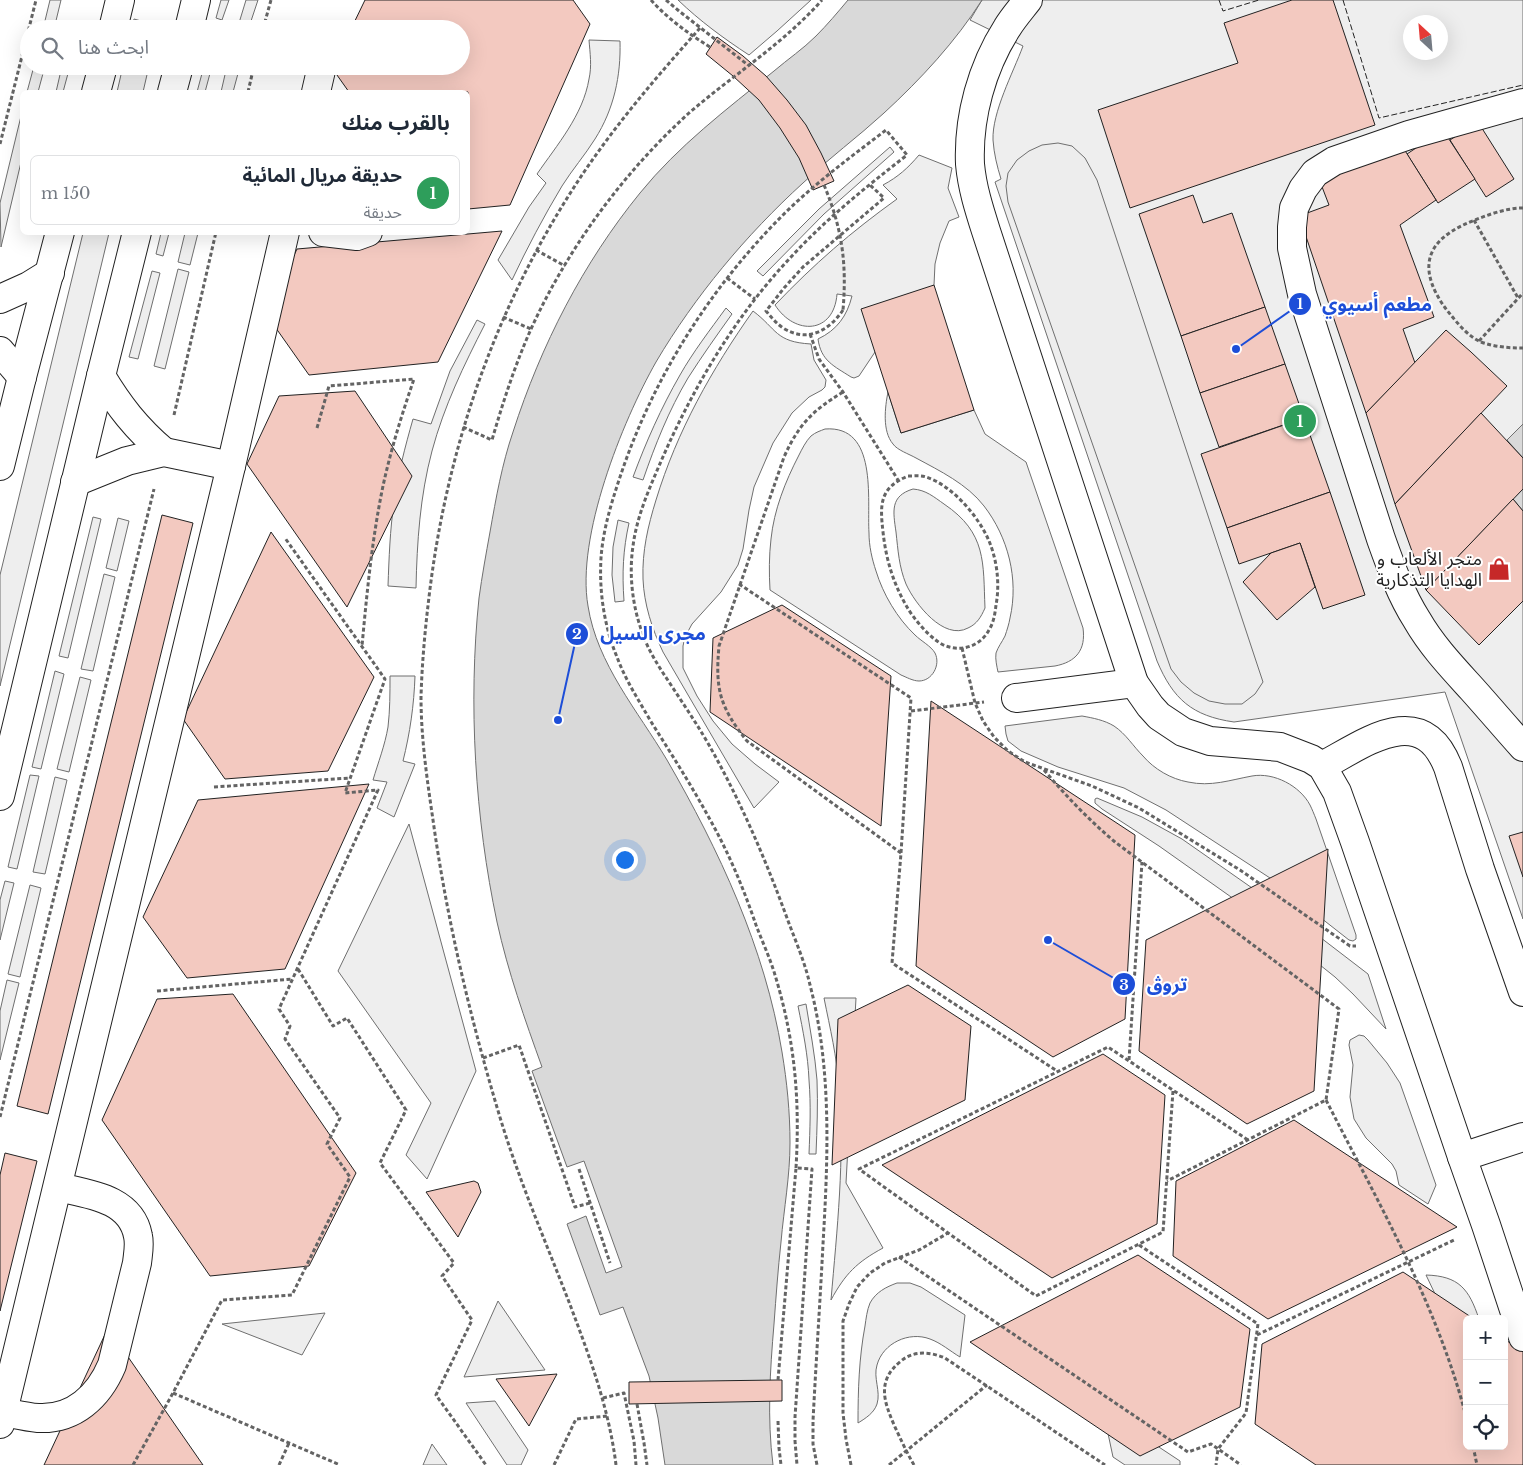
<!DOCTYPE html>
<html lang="ar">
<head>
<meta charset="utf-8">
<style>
	:root { --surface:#fff; --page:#f2f2f3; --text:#1f2937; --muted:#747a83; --line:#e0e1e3; --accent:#c62828 }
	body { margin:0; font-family:"Libre Baskerville","Noto Sans Arabic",serif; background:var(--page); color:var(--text); direction:rtl }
	.controls { position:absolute; right:15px; bottom:15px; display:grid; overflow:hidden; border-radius:8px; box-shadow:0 5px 20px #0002 }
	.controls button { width:45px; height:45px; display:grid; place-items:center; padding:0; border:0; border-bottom:1px solid var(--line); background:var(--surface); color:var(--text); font:25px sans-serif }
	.compass { position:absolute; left:1403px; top:15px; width:45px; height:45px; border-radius:50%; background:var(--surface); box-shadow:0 5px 20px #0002; rotate:334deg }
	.you { position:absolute; left:624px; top:859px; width:18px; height:18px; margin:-12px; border:4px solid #fff; border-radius:50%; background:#1a73e8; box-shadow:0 0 0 8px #1a73e833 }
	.badge { display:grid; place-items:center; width:32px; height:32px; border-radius:50%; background:var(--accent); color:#fff; font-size:16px; font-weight:700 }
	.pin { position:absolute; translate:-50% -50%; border:2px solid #fff; box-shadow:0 1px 5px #0006 }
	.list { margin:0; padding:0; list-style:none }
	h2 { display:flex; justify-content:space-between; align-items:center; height:65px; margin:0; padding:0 20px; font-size:21px }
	h2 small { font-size:16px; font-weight:400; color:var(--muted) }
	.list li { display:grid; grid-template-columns:32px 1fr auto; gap:15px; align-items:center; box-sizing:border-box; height:70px; margin:0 10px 10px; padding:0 10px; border:1px solid var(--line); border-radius:8px }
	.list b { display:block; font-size:19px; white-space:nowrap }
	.list p { margin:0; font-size:16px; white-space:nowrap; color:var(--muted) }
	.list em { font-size:16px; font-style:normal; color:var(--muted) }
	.icon { flex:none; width:28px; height:28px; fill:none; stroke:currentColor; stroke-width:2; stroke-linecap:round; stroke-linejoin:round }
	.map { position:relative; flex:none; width:1523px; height:1465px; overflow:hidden; direction:ltr }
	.search { position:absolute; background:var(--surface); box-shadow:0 5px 20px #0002; left:20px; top:20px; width:450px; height:55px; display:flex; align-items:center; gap:12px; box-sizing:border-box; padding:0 18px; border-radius:28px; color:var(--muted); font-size:19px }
	.panel { position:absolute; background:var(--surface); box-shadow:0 5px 20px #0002; left:20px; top:90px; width:450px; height:145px; border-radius:8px; direction:rtl }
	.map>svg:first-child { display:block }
	.green { fill:#eee; stroke:#6f6f6f; fill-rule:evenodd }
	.parking { fill:#ededed; stroke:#6f6f6f }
	.water { fill:#d9d9d9; stroke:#6f6f6f }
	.building { fill:#f3c9c0; stroke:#222 }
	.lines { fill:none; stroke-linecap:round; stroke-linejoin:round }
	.minor-casing { stroke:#222; stroke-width:30 }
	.path { stroke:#646464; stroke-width:3; stroke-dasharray:4 2.5; stroke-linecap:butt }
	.minor { stroke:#fff; stroke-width:28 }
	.path-bridge { stroke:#646464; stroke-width:3; stroke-dasharray:4 2.5; stroke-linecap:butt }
	.fence { stroke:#222; stroke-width:1; stroke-dasharray:6 2.5; stroke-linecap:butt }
	.labels { text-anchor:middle; stroke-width:4; stroke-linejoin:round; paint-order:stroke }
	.poi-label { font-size:18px; fill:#222; stroke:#fff; text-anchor:end }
	.leader { fill:none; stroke:#1d4ed8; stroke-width:2 }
	.callout-dot { fill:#1d4ed8; stroke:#fff; stroke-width:2 }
	.mark-label { font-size:15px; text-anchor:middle; font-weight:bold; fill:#fff }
	.callout-label { font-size:19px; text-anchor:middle; font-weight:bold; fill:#1d4ed8; stroke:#fff; stroke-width:4; stroke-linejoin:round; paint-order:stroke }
</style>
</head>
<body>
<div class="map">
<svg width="1523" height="1465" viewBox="0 0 1523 1465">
	<rect width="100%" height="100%" fill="#fff"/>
	<g class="green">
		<path d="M50,0H61L54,29H43Z"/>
		<path d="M221,0H229L222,20L216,18Z"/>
		<path d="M246,0H258L249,27L239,23Z"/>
		<path d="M678,0H811L777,31L749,55C723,38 700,21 678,0Z"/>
		<path d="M982,0H1523V919L1445,692L1234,722C1192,716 1173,699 1157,661L995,182L1001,179C997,166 994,154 993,140C992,112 1013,73 1023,46L970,20ZM1410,22H1440V52H1410Z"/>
		<path d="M134,19L159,26V29H132Z"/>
		<path d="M589,40L620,41C621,76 614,109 595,139C585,155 572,170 562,186C544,216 527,248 512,280L498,260L529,207L546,183L537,174C557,145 583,115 589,79C592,66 590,53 589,40Z"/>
		<path d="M34,66H45L38,92H27Z"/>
		<path d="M62,66H70L63,92H56Z"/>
		<path d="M123,66H149L143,92H117Z"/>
		<path d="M204,66H212L205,92H197Z"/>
		<path d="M227,66H240L233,92H221Z"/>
		<path d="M22,112V158L1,247L0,203Z"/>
		<path d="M890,147L894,152L824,214L763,276L757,271L819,209Z"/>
		<path d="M919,155L952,168L948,188L959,217L949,221L940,243L935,264L934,285L875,352L859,376L854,378L851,377C834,366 821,361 818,339C837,330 847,316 852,296L837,294C834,334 795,336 775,305C814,264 851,232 897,199L883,185C898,177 908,168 919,155Z"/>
		<path d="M83,233H109L0,686V575Z"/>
		<path d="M161,233H169L163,256L156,254Z"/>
		<path d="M185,233H198L190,265L178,262Z"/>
		<path d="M178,269L189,272L165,369L154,366Z"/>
		<path d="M152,271L160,273L138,359L129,357Z"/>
		<path d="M726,308L732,314C717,335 702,356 688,378C669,410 655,445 643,480L633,477C646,442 661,408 680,375C693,352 710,330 726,308Z"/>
		<path d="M753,311C777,329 775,342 811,344L814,360L826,380L825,387L822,390L809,397L792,413L773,443L754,487L749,510L743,549L738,565L721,592L692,624L685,637L683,646V668L697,696L713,721L732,744L755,764L779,782L754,808L663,652C652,629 644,604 643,579C642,551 648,526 656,500C677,431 712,369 753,311Z"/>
		<path d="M477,320L485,324C464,365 444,406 432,451C420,496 417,542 416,588L388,586C389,558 390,530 394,502C398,474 405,447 413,419L431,424L450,371Z"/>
		<path d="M888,392L901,433L974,410L985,434L1026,462L1083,628C1086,650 1076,662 1055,666L998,672C997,667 995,659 996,653C998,647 1002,642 1005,636C1007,630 1009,624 1010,618C1019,579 1008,537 984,506C967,484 940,471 916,458C909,454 897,450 893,444C882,431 885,407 888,392Z"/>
		<path d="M825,429C878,425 867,499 869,533C869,546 872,559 876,571C883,594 897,618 915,635C921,641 931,646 935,653C941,665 932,681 919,681C913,681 906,677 901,675L770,590C769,573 769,556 771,539C774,510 785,482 799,455C802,449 806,441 811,436C816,432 820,431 825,429Z"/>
		<path d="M913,489C926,490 934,497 944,504C987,533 983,563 985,608C981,617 977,624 968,628C944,641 915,604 906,584C899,567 898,550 896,532C893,511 890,496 913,489Z"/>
		<path d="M93,517L101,519L68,658L59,656Z"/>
		<path d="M118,518L129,521L117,571L106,568Z"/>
		<path d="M618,520L629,523C623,550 622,573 624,601L615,602L612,575L613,547Z"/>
		<path d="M104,574L115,577L93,671L81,669Z"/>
		<path d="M55,671L64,674L41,769L32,767Z"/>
		<path d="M390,676H415C414,705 410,733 403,761L415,764L394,817L377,808L387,782L373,780C378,763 385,745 388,727C390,710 390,693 390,676Z"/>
		<path d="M80,677L91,680L69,772L57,769Z"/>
		<path d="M1082,716C1093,718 1104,720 1114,726C1126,734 1133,746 1143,756C1154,769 1171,779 1188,782C1211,787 1230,780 1252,776C1274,772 1300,786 1310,805C1312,809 1314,814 1316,819L1356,935V939L1353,941L1349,940L1270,878L1166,810L1124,788L1058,767L1021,751L1008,741L1006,734L1005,726Z"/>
		<path d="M30,775L39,776L17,869L8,867Z"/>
		<path d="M55,777L67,780L45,874L33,872Z"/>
		<path d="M1097,798L1142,817L1182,839L1295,918L1368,974L1386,1029L1353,994L1335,977L1265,921L1159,846L1102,809L1095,803V799Z"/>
		<path d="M409,824L476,1071L427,1179L406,1155L431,1103L338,971Z"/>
		<path d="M5,881L14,883L0,940V900Z"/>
		<path d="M30,885L41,888L20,977L8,974Z"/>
		<path d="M7,980L19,983L0,1060V1011Z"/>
		<path d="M824,998H856L846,1183L883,1248C857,1262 845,1274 831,1300C837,1230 845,1158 839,1088C837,1057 830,1028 824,998Z"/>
		<path d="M806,1004C810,1029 815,1055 817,1080C818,1105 817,1129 816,1154H809C810,1129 811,1105 809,1080C808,1055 803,1031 798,1006Z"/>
		<path d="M1359,1035L1364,1036L1368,1040L1387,1063L1400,1083L1436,1185L1428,1204L1399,1185L1396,1171L1392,1164L1366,1138L1354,1119L1350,1097L1353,1065L1349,1045L1350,1040Z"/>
		<path d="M1426,1275C1459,1276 1469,1289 1479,1319L1446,1317Z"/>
		<path d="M897,1283H910L921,1287L965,1315L960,1357C950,1351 941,1343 930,1339C909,1331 883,1343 877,1365C873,1378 881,1391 877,1404C874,1413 866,1418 858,1423C858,1390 859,1358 865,1326C866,1319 867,1310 870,1303C876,1292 886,1287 897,1283Z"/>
		<path d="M498,1301L545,1370L464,1377Z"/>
		<path d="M325,1313L302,1355L222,1324Z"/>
		<path d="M495,1401L528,1450L521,1465H507L466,1403Z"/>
		<path d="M1103,1410L1180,1461V1465H1125L1113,1457Z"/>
		<path d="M432,1444L447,1465H423Z"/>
	</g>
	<path class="parking" d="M1058,143L1072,146L1085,158L1097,180L1259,670L1263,682L1255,694L1242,704H1225L1209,701L1194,693L1181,682L1171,669L1008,202L1006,186L1008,173L1017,160L1029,151L1042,145Z"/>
	<g class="water">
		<path d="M848,0H982C956,41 921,79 884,113C858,137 829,158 803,183C746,235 695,296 656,362C622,422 576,537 588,606C597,664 638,711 667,760C719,850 765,948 782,1052C787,1082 790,1112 790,1143C790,1176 784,1208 781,1242C778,1269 776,1297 774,1324C770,1371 767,1418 773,1465H665L658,1418L649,1376L623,1307L600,1315L567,1224L586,1216L606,1273L622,1267L584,1161L567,1167L532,1071L542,1067C525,1020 508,972 497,922C475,818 468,704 479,598C482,576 486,554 490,532C496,498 502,464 513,432C541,345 583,263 640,193C678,146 727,109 774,71C788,59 803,49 816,36C827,25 838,12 848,0Z"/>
		<path d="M1523,424V458L1507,440Z"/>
		<path d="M1523,489V511L1513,499Z"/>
	</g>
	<g class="building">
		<path d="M365,0H573L590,24L510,205L468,209V92H349L332,68L333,66H461V29H351Z"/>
		<path d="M1292,0H1333L1375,125L1130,208L1098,110L1238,63L1224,23Z"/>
		<path d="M717,37L743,56L766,76L787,100L806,125L821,153L834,181L813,190L799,158L780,128L759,100L733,76L706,54Z"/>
		<path d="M1478,122L1514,179L1486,197L1450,140Z"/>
		<path d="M1443,130L1475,179L1438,203L1407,154Z"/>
		<path d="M1404,149L1436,200L1400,225L1434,317L1403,329L1415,363L1366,413L1299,216L1329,205L1319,179Z"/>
		<path d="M1193,195L1203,223L1232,213L1265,307L1181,336L1139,214Z"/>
		<path d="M502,231L438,362L309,375L266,314L297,249Z"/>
		<path d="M934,285L974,410L901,433L861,309Z"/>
		<path d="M1265,307L1285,364L1200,393L1181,336Z"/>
		<path d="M1446,330L1471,352L1507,386L1395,504L1366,413Z"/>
		<path d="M1285,364L1304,418L1219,447L1200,393Z"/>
		<path d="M355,391L412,476L347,607L247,464L279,396Z"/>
		<path d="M1481,413L1523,458V489L1426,590L1395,504Z"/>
		<path d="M1304,418L1330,492L1227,528L1201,454Z"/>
		<path d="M1330,492L1365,595L1323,609L1300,543L1239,564L1227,528Z"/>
		<path d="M1513,499L1523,511V601L1479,645L1426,590Z"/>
		<path d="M162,515L193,523L48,1114L17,1106Z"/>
		<path d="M271,532L374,677L328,771L225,779L183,719Z"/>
		<path d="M1300,543L1315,587L1277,620L1243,582L1271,553Z"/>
		<path d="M782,605L891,676L881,826L710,712L713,638Z"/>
		<path d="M931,701L1135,835L1125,1019L1053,1057L916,966Z"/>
		<path d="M369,784L285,969L187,978L143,917L198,800Z"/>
		<path d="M1523,832V877L1509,836Z"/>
		<path d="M1328,849L1314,1091L1247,1124L1139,1051L1146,940Z"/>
		<path d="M908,985L971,1026L965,1100L832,1165L838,1019Z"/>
		<path d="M233,994L356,1173L309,1266L210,1276L102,1120L157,999Z"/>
		<path d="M1103,1054L1165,1095L1157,1224L1052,1278L882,1165Z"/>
		<path d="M1294,1120L1457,1227L1268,1319L1173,1256L1176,1181Z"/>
		<path d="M5,1153L37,1161L0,1311V1175Z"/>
		<path d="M474,1181L478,1183L481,1192L458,1237L426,1192Z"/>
		<path d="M1138,1255L1250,1329L1240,1407L1140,1456L970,1342Z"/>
		<path d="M1403,1272L1474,1319H1467V1446H1504V1339L1523,1351V1465H1316L1255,1424L1262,1344Z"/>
		<path d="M108,1328L203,1465H44Z"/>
		<path d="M557,1374L529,1426L496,1379Z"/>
		<path d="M778,1380H782V1401L629,1404V1382Z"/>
	</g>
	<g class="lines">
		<defs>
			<g id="minor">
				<path d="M1028,0C1021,9 1013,18 1007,28C982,67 968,117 970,164C972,187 979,209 986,231L1134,683L1150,706L1159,716L1183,732L1210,741L1280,747L1311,759L1322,766L1337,792L1355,842L1462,1157L1486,1225L1523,1337"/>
				<path d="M113,29L120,0"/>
				<path d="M189,29L196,0"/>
				<path d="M96,92L103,66"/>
				<path d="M172,92L179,66"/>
				<path d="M316,92L322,66"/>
				<path d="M1523,103L1409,135L1334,161L1315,173L1303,189L1294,208L1292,227V248L1302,294L1381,539C1391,567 1401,595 1417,620C1432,646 1452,667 1472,689C1489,708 1506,728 1523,747"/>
				<path d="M323,232L357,236L368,232"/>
				<path d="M0,299L29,286L50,273"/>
				<path d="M0,351L22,377"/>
				<path d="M101,376C119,406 136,428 164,452"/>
				<path d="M0,466L22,377L60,232"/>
				<path d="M75,482L127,461L164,452L231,466"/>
				<path d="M1016,698L1134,683"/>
				<path d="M1322,766C1364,744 1421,699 1448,767L1480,869L1523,992"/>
				<path d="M0,796L101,376L137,232"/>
				<path d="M1462,1157L1523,1137"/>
				<path d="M3,1412C14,1414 26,1417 38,1418C74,1420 99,1396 112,1365L137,1263C138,1254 140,1245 138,1236C131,1198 88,1194 58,1187"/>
				<path d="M0,1424L231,466L285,232"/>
			</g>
		</defs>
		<use href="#minor" class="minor-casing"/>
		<g class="path">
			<path d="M666,0L679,11L748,65"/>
			<path d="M263,29L271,0"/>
			<path d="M248,92L254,66"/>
			<path d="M0,144L36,0"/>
			<path d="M1523,208C1507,208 1490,214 1475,220C1441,233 1417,253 1435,291C1439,299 1444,307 1450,314C1458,324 1469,337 1481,342C1495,347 1509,348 1523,348"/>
			<path d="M1474,220L1518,298"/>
			<path d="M536,250L565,266"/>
			<path d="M727,278L755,299"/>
			<path d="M843,310C829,331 807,343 783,328C776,323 771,317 766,311L784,288L803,267L884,198L869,184"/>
			<path d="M503,317L531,329"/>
			<path d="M810,334L819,359L843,392L898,480"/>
			<path d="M1479,341L1523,293"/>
			<path d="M843,392C812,411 799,424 784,457L719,646C715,690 720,707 747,741L901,853"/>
			<path d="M174,415L216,232"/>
			<path d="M463,427L492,440C503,402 515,365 531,329C568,248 623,173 689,113C733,75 783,44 822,0"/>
			<path d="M317,428L329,386L414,379C402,414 391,449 383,486C372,539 367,592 362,646"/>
			<path d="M908,476C914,476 920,475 926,477C952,485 979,517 989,541C997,560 1000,584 996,605C995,613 994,622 989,630C979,649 954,654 937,641C926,633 914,619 907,607C893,583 886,559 883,532C880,505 879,488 908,476Z"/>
			<path d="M739,584L911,698L901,853L892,963L1057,1071"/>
			<path d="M962,648L975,703L983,721L994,737L1008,751L1025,762L1092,786L1139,808L1240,870L1350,946H1356"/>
			<path d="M911,711L984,702"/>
			<path d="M1044,770C1066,796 1089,820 1115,842L1339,1009L1326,1100L1167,1181"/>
			<path d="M214,787L350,778"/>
			<path d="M298,969L333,1026L347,1018L406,1110L380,1163L454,1263L442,1276L472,1320L436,1395L486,1465"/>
			<path d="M157,991L292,979"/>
			<path d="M483,1058L519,1045L575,1207L590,1203"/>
			<path d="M1129,1060L1142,862"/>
			<path d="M1173,1091L1163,1232L1036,1296L859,1169L1108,1047L1248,1140"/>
			<path d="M1326,1100C1379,1204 1438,1306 1467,1420"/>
			<path d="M0,1117L154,489"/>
			<path d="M796,1168C800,1099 795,1041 775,975C770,958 762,941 756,925C743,887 728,851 708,816C690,783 670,752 650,720C638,699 625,679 617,657C604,626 599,591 601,558C603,530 611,504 620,477C652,381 706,294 777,221C810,187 848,159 886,130L907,155C866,187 826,219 791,257C736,315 694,386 662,459C650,487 637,515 633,546C629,573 632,603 641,629C647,649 659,667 671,685C684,705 697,724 709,745C740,800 765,858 787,918C795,940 805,962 810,985C832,1069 828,1158 823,1244C820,1303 816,1362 813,1421V1444L817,1465"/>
			<path d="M579,1169L610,1263"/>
			<path d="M1139,1245L1258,1324L1246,1413L1218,1449L1216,1465"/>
			<path d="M899,1257L1188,1452L1211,1444L1241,1465"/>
			<path d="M1257,1335L1456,1239"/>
			<path d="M778,1380L796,1168L812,1169L795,1417V1441L797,1465"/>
			<path d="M173,1393L340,1465"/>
			<path d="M603,1398L624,1393L634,1441L636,1465"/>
			<path d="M637,1404L644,1443L647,1465"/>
			<path d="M778,1421L779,1448L781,1465"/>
			<path d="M1473,1446L1477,1465"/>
			<path d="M133,1465L173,1393L222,1300L292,1295L350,1177L327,1144L340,1118L285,1039L290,1026L279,1009L378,790L345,793L385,679L285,538"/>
			<path d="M279,1465L289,1443"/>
			<path d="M554,1465L576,1419L607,1416"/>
			<path d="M616,1465C609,1408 589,1355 569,1302C545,1240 518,1178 499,1114C470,1017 447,920 433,820C427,779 421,738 421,697C422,663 425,630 429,597C446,453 493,314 571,192C608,133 654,80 700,28"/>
			<path d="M851,1465L846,1439L843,1413V1321L849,1304L857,1287L870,1273L885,1263L919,1250L948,1233"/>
			<path d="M889,1465L987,1385"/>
			<path d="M914,1465C907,1453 901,1440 895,1427C884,1402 876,1381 901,1361C914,1350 931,1352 945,1358L1105,1465"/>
		</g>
		<use href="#minor" class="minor"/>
		<g class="path-bridge">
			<path d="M651,0C668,19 689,34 710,47"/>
			<path d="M824,185C842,228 847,263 843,310"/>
		</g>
		<g class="fence">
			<path d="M1219,0L1223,11L1259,0"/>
			<path d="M1343,0L1379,118L1523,85"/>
		</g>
	</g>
	<defs>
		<symbol id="shop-bare" viewBox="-9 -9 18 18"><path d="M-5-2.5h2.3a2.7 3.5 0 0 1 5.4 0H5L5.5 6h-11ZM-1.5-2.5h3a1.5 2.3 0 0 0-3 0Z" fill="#c62828" stroke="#fff" stroke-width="2.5" paint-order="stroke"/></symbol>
	</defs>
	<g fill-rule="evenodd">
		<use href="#shop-bare" x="1483" y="553" width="32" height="32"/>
	</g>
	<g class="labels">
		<g class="poi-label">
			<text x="1482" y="565">متجر الألعاب و<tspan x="1482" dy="21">الهدايا التذكارية</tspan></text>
		</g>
	</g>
	<path class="leader" d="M1236 349L1300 304M558 720L577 634M1048 940L1124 984"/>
	<g class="callout-dot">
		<circle cx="1236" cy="349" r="5"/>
		<circle cx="558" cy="720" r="5"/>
		<circle cx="1048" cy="940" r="5"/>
		<circle cx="1300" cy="304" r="12"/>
		<circle cx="577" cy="634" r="12"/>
		<circle cx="1124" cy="984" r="12"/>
	</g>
	<g class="mark-label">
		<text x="1300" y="309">1</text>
		<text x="577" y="639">2</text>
		<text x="1124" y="990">3</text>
	</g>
	<g class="callout-label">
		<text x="1377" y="311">مطعم أسيوي</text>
		<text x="653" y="640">مجرى السيل</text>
		<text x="1167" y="991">تروڨ</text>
	</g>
</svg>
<div class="controls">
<button>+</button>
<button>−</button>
<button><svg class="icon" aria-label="locate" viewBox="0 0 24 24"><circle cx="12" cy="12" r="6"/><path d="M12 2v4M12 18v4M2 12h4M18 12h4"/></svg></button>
</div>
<svg class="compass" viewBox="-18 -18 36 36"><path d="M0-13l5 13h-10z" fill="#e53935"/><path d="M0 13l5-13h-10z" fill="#747a83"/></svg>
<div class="you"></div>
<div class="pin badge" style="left:1300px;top:421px;background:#2e9e5b">1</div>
<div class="search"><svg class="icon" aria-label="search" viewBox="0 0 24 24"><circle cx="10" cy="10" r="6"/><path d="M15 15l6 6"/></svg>ابحث هنا</div>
<section class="panel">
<h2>بالقرب منك<small></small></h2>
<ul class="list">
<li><span class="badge" style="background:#2e9e5b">1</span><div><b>حديقة مريال المائية</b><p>حديقة</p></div><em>150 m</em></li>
</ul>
</section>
</div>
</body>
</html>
